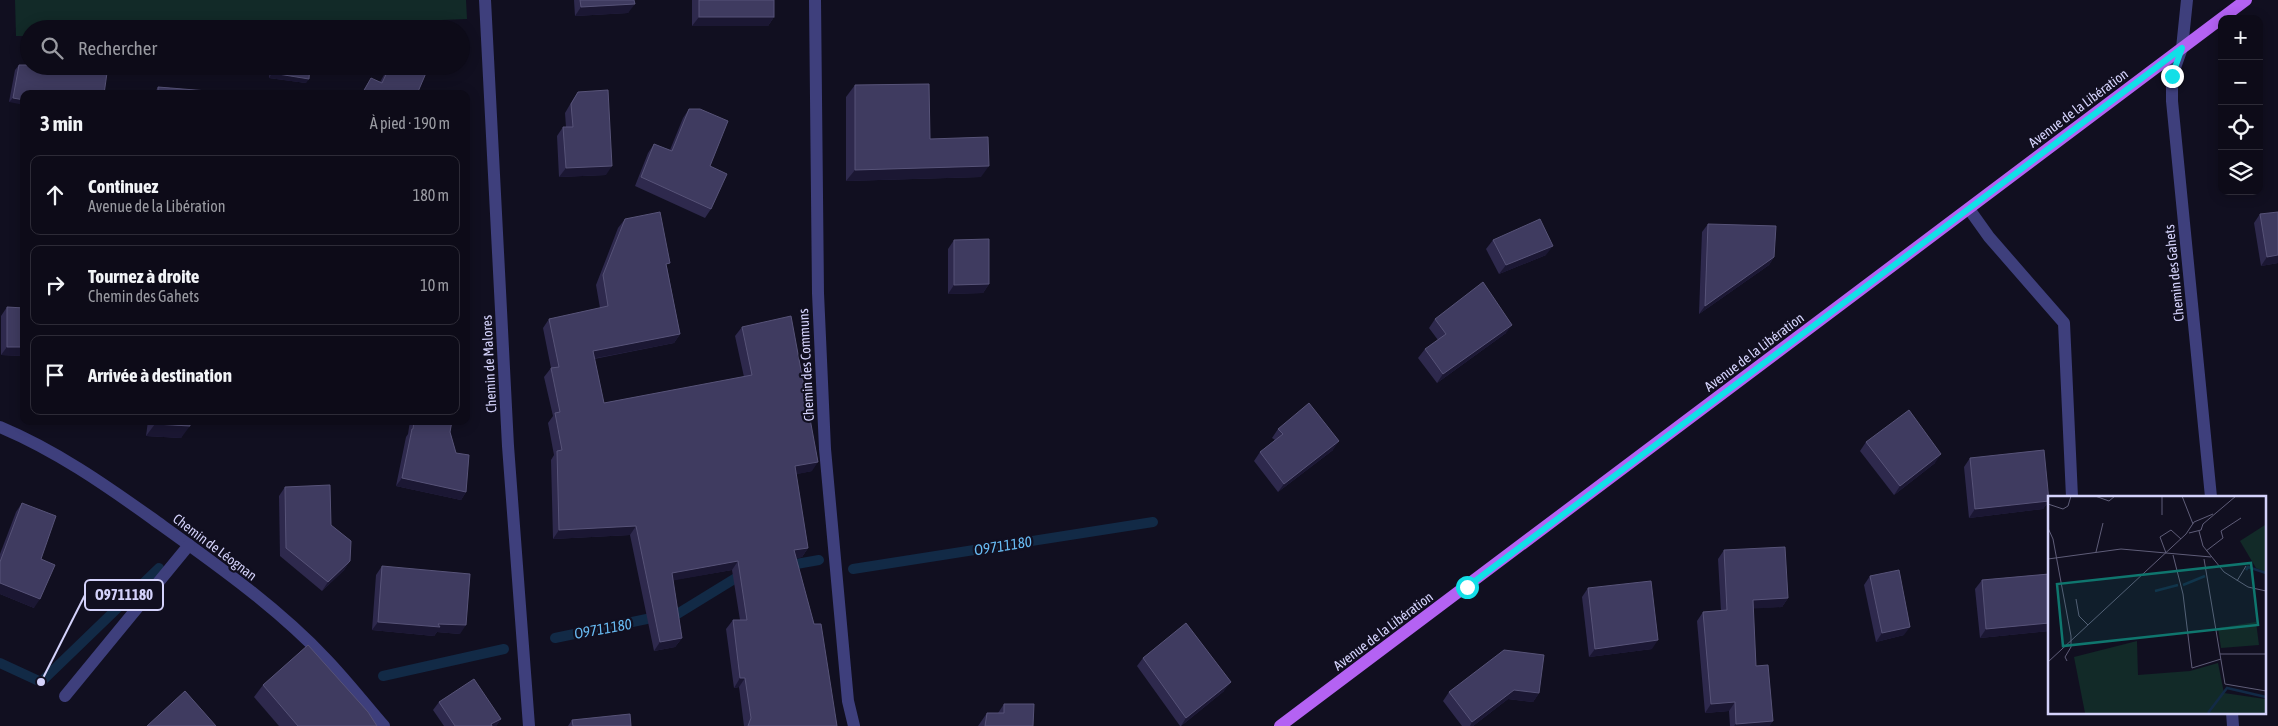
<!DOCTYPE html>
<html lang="fr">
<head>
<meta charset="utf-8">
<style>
	:root { --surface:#0d0b18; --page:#1b1925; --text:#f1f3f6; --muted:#9a9ba2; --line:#2d2b37 }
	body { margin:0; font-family:"Asap Condensed",sans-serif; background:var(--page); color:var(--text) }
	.controls { position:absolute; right:15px; top:15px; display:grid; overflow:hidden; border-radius:10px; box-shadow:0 2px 12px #0003 }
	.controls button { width:45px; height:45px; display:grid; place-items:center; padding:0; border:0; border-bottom:1px solid var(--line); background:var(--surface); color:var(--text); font:25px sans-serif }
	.stop { position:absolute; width:15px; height:15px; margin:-11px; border:4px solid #12dfe7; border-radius:50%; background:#fff }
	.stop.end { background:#12dfe7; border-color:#fff; box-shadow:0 1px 5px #0008 }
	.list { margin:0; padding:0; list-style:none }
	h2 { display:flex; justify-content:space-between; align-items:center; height:65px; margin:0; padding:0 20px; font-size:21px }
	h2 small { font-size:16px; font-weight:400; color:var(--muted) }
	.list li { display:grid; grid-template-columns:32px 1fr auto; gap:15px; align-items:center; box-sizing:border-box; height:80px; margin:0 10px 10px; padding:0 10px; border:1px solid var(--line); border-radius:10px }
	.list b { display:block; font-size:19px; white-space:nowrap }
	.list p { margin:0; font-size:16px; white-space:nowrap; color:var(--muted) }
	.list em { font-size:16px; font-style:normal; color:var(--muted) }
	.icon { flex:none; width:28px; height:28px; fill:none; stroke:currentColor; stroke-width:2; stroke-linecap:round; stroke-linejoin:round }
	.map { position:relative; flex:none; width:2278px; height:726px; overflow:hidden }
	.search { position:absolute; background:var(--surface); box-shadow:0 2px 12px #0003; left:20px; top:20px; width:450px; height:55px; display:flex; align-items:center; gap:12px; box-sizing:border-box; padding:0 18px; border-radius:28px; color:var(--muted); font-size:19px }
	.panel { position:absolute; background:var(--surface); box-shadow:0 2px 12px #0003; left:20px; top:90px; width:450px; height:335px; border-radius:10px }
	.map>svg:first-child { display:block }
	.green { fill:#122a28 }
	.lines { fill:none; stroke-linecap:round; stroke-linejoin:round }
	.stream { stroke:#122a46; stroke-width:10 }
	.minor { stroke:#3e3f7c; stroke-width:12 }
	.major { stroke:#b462f3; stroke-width:12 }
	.wall { fill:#2e294d }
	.shaded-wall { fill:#1b1733 }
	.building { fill:#3f3b60; stroke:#575378 }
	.route { stroke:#12dfe7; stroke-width:6 }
	.labels { text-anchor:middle; stroke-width:4.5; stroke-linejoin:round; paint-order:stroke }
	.street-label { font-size:14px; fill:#d4d2fb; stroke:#110f20 }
	.water-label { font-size:15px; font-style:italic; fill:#68bbf3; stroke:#110f20 }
	.inset-river { fill:none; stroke:#122a46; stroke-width:2.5 }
	.inset-road { fill:none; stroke:#5f5d78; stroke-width:1 }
	.view { fill:#0f766e; fill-opacity:0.15; stroke:#0f766e; stroke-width:2.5 }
	.inset-edge { fill:none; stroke:#d4d2fb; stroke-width:2.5 }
	.leader { fill:none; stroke:#d4d2fb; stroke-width:2 }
	.callout-dot { fill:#d4d2fb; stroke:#110f20; stroke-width:2 }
	.callout { fill:#110f20; stroke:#d4d2fb; stroke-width:2 }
	.callout-label { font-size:15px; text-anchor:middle; font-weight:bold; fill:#d4d2fb }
</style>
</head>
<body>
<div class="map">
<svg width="2278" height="726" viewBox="0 0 2278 726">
	<rect width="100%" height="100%" fill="#110f20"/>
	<path class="green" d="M15,0H466L467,19L213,29H29V36H16Z"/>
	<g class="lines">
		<g class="stream">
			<path d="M785,566L819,560"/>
			<path d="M853,569L1153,522"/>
			<path d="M555,638L666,615L674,616L744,573"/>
			<path d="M0,663L41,682L159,568"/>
			<path d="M383,676L504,649"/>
		</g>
		<g class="minor">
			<path d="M485,0L508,446L529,726"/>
			<path d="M815,0L818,293L825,449L848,701L854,726"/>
			<path d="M2187,0L2182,48L2172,76V101L2211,497"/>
			<path d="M1969,209L1989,237L2064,323L2072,497"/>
			<path d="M0,427C55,450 104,484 153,519C213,562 276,606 327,660C347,681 365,704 384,726"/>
			<path d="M65,696L189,545"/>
			<path d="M2232,712L2233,726"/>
		</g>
		<path class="major" d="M1280,726L2246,0"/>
	</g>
	<g class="wall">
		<path d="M574,0H634L628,13L575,16Z"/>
		<path d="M692,0H774V17L768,26H692Z"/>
		<path d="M19,65L104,94L9,102L15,70Z"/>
		<path d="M270,66H310L306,83L269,78Z"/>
		<path d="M389,66H429L417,94H361L371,78L380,82Z"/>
		<path d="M855,85L930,139L981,177L846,181V97Z"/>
		<path d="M158,87L245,94H154Z"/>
		<path d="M578,92L606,175L559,177L557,136L563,127H566L565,113L572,101Z"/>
		<path d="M689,109L710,166L711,209L705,218L635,186L648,153L654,144L670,150L683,118Z"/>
		<path d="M2260,214L2278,263L2261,266L2254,223Z"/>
		<path d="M625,219L667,267L680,334L674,343L594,359L604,403L744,377L735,336L742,327L812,471L796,474L808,548L802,557L796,558L837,726H744L739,687L734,688L726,629L733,620H740L732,570L673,580L682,638L675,647L654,651L630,535L553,539L551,460L554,455L548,423L553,416L544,377L551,368L543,328L549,319L600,308L596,285L618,228Z"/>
		<path d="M1708,224L1774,257L1769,265L1699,314L1702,232Z"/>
		<path d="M954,240L989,284L983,293L948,294V249Z"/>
		<path d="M1493,240L1546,255L1499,274L1486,249Z"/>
		<path d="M7,307L24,356L1,355V316Z"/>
		<path d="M1435,319L1506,333L1437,383L1418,358L1425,349L1438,340L1429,328Z"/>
		<path d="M148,421H190L181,438L146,436Z"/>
		<path d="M410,421H452L450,432L466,492L461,500L396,486L406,437L408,434Z"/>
		<path d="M1278,429L1333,450L1278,492L1254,461L1260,452L1275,440L1272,438Z"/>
		<path d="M1866,442L1935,463L1894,495L1860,451Z"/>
		<path d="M1970,458L2049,501L2043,509L1969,518L1964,467Z"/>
		<path d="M285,487L331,525L350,561L344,570L322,591L280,556L279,496Z"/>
		<path d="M22,503L41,559L34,608L0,594V554L16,512Z"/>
		<path d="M1724,550L1788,598L1782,607L1753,608L1756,666L1773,721L1769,726H1730L1729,711L1705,713L1697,621L1703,612L1721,611L1718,559Z"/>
		<path d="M382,566L460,634L437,632L434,636L372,630L376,575Z"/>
		<path d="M2049,574V631L1980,638L1975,589L1982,580Z"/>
		<path d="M1870,576L1904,635L1876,642L1864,585Z"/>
		<path d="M1588,588L1652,649L1589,657L1582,597Z"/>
		<path d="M1143,658L1224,691L1181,726H1180L1137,666Z"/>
		<path d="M263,685L377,726H279L254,697Z"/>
		<path d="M1449,692L1539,693L1533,702L1508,699L1473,726H1462L1443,701Z"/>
		<path d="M439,702L501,719L496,726H444L433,710Z"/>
		<path d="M1004,704L1033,726H978L987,713H998Z"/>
		<path d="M572,720L631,726H568Z"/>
	</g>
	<g class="shaded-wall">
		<path d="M635,4L628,13L575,16L581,7Z"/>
		<path d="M699,17H774L768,26H692Z"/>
		<path d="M272,73L309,79L306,83L269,78Z"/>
		<path d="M13,98L24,100V105L9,102Z"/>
		<path d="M612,166L606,175L559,177L566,168Z"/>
		<path d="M989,166L981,177L846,181L855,170Z"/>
		<path d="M1553,246L1546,255L1499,274L1506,265Z"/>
		<path d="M2278,255V263L2261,266L2267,257Z"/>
		<path d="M1774,257L1769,265L1699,314L1705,306Z"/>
		<path d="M989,284L983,293L948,294L954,285Z"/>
		<path d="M1512,325L1506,333L1437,383L1443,374Z"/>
		<path d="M680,334L674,343L586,360L593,351Z"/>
		<path d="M7,347H24V356L1,355Z"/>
		<path d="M155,424L190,426L181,438L146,436Z"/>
		<path d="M1339,441L1333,450L1278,492L1284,484Z"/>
		<path d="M1941,454L1935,463L1894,495L1900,486Z"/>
		<path d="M818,462L812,471L789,476L795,466Z"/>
		<path d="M402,478L466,492L461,500L396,486Z"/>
		<path d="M2049,501L2043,509L1969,518L1975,509Z"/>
		<path d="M636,526L630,535L553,539L559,530Z"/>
		<path d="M808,548L802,557L788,560L794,550Z"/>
		<path d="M350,561L344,570L322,591L328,582Z"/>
		<path d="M738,561L732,570L665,582L672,573Z"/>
		<path d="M0,583L40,599L34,608L0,594Z"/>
		<path d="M1788,598L1782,607L1747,609L1753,600Z"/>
		<path d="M378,622L438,624L466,625L460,634L437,632L434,636L372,630Z"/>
		<path d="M2049,623V631L1980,638L1986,629Z"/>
		<path d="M1910,627L1904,635L1876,642L1882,633Z"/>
		<path d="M682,638L675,647L654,651L660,642Z"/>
		<path d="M1658,640L1652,649L1589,657L1595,649Z"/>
		<path d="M740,678H745L739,687L734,688Z"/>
		<path d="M1231,682L1224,691L1181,726L1186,718Z"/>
		<path d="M1514,690L1539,693L1533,702L1508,699L1473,726H1470L1472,722Z"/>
		<path d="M1735,702L1729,711L1705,713L1711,704Z"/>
		<path d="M501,719L496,726H489L491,724Z"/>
		<path d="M1773,721L1769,726H1734L1736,724Z"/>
	</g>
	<g class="building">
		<path d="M580,0H634L635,4L581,7Z"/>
		<rect x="699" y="0" width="75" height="17"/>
		<path d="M19,65H29V66H108L104,94H24V100L13,98Z"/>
		<path d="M273,66H310L309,79L272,73Z"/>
		<path d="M390,66H429L417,94H362L371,78L382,83Z"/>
		<path d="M929,84L930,139L988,137L989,166L855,170V85Z"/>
		<path d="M158,87L245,94H158Z"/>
		<path d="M608,90L612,166L566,168L563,127H573L571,104L578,92Z"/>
		<path d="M689,109H700L728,121L710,166L727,174L711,209L641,177L654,144L672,151Z"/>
		<path d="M660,212L670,263L666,264L680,334L593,351L604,403L752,375L742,327L791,316L818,462L795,466L808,548L794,550L814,624H821L837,726H748L751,718L745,678H740L733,620H747L738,561L672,573L682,638L660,642L636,526L559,530L557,451L562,450L555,413L560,412L551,368L559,367L549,319L608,306L603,275L625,219Z"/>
		<path d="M2278,212V255L2267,257L2260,214Z"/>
		<path d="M1540,219L1553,246L1506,265L1493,240Z"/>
		<path d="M1708,224L1776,226L1774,257L1705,306Z"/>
		<path d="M989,239V284L954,285V240Z"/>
		<path d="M1483,282L1512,325L1443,374L1425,349L1446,334L1435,319Z"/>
		<path d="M7,307L24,308V347H7Z"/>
		<path d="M1309,403L1339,441L1284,484L1260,452L1283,434L1278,429Z"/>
		<path d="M1909,410L1941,454L1900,486L1866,442Z"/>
		<path d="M155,421H190V426L155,424Z"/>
		<path d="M414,421H452L450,432L456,453L469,455L466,492L402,478L412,429H413Z"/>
		<path d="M2044,450L2049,501L1975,509L1970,458Z"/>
		<path d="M330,485L331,525L351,541L350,561L328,582L286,548L285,487Z"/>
		<path d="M22,503L56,516L41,559L55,565L40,599L0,583V562Z"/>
		<path d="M1785,547L1788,598L1753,600L1756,666L1768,665L1773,721L1736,724L1735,702L1711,704L1703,612L1727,610L1724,550Z"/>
		<path d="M382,566L470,574L466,625L438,624L440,627L378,622Z"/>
		<path d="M1899,570L1910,627L1882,633L1870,576Z"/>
		<path d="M2049,574V623L1986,629L1982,580Z"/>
		<path d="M1651,581L1658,640L1595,649L1588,588Z"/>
		<path d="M1186,623L1231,682L1186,718L1143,658Z"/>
		<path d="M308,645L368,712L377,726H298L263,685Z"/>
		<path d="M1504,650L1544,655L1539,693L1514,690L1472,722L1449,692Z"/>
		<path d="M474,679L501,719L491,724L492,726H455L439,702Z"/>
		<path d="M185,691L216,726H147Z"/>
		<path d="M1004,704H1034L1033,726H985L987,713H1004Z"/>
		<path d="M630,714L631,726H573L572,720Z"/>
	</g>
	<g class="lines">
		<path class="route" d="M1467,587L2182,48L2172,76"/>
	</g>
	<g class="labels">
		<g class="street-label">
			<text transform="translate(2078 108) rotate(-37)" y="5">Avenue de la Libération</text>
			<text transform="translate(2174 273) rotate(-96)" y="5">Chemin des Gahets</text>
			<text transform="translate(1754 352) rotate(-37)" y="5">Avenue de la Libération</text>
			<text transform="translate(489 364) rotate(-93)" y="5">Chemin de Malores</text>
			<text transform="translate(806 365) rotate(-93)" y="5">Chemin des Communs</text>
			<text transform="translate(215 547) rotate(37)" y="5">Chemin de Léognan</text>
			<text transform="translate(1383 631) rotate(-37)" y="5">Avenue de la Libération</text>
		</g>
		<g class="water-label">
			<text transform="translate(1003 546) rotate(-9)" y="5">O9711180</text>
			<text transform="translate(603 629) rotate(-10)" y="5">O9711180</text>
		</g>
	</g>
	<g transform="translate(2048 496)">
		<rect width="218" height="218" fill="#110f20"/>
		<path d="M217,29V76L208,72L192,45ZM208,126L211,149L173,152L170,132ZM89,145L90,179L142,175L170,167L176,197L217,203V217H37L26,161Z" fill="#122a28"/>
		<path class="inset-river" d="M198,74L200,71L218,77M135,89L157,80M107,95L130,89M160,217L179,192L218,201"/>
		<path class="inset-road" d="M47,0L61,5L67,0M114,0V19M134,0L145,28M0,8L15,13L20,10L23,0M0,32L5,43L23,140V151L17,161L19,165M151,35L155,50L176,76L200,91L218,95M141,37L153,34L155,28L188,0M158,55L175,42L173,35L193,22M48,56L55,27M118,57L112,41L123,34L133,43M125,59L135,98L144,172L173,163M0,63L73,53L163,61M156,63L177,188L218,195M189,85L198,70M28,103L31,120L40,129M172,158H218M0,166L138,38L146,26L165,18"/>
		<path class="view" d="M203,67L210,129L15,150L9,88Z"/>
		<rect width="218" height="218" class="inset-edge"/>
	</g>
	<path class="leader" d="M41 682L85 595"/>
	<circle class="callout-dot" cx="41" cy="682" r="5"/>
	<rect class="callout" x="85" y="580" width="78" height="30" rx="5"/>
	<g class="callout-label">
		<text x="124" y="600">O9711180</text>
	</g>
</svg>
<div class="controls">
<button>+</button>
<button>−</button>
<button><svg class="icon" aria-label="locate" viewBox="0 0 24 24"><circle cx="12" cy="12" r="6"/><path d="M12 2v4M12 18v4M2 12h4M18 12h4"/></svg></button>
<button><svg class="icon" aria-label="layers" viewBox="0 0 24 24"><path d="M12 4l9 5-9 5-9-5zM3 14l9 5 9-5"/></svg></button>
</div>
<div class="stop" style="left:1467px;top:587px"></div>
<div class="stop end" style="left:2172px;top:76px"></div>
<div class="search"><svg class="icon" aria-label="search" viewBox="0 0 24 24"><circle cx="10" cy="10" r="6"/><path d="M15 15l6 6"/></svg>Rechercher</div>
<section class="panel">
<h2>3 min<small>À pied · 190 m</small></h2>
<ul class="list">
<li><svg class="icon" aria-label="ahead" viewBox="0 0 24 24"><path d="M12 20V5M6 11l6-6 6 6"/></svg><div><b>Continuez</b><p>Avenue de la Libération</p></div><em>180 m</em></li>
<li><svg class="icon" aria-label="right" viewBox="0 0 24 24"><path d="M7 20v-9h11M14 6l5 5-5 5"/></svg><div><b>Tournez à droite</b><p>Chemin des Gahets</p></div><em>10 m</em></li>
<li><svg class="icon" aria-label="arrive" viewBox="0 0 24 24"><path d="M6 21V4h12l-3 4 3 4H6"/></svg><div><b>Arrivée à destination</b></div></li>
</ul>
</section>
</div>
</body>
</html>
